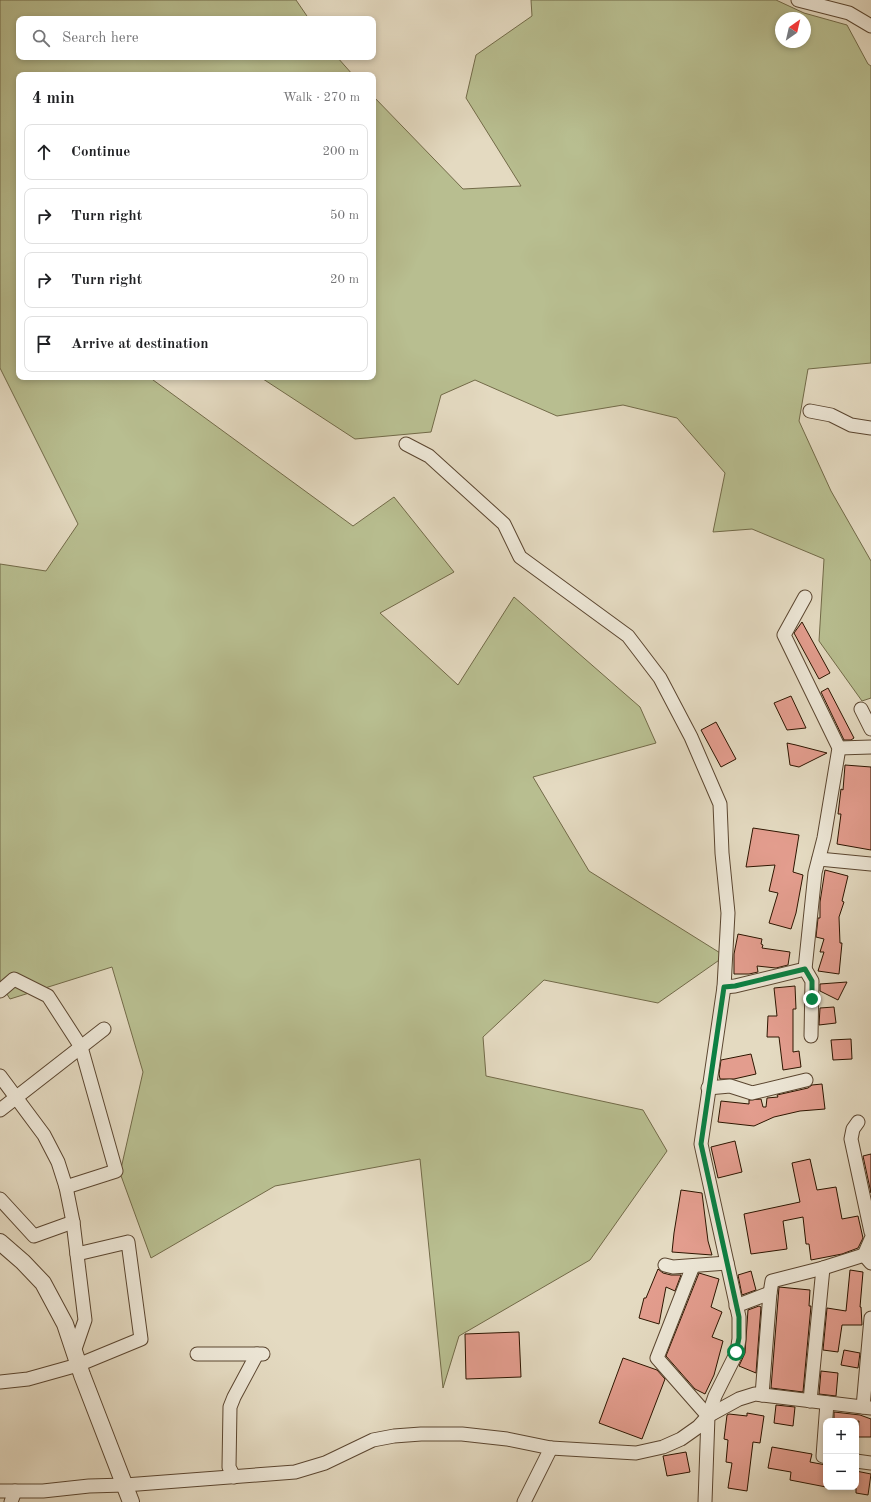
<!DOCTYPE html>
<html lang="en">
<head>
<meta charset="utf-8">
<style>
	:root { --surface:#fff; --page:#f6f6f6; --text:#202124; --muted:#757577; --line:#e0e0e0 }
	body { margin:0; font-family:"Old Standard TT",serif; background:var(--page); color:var(--text) }
	.controls { position:absolute; right:12px; bottom:12px; display:grid; overflow:hidden; border-radius:8px; box-shadow:0 2px 6px #0003 }
	.controls button { width:36px; height:36px; display:grid; place-items:center; padding:0; border:0; border-bottom:1px solid var(--line); background:var(--surface); color:var(--text); font:20px sans-serif }
	.compass { position:absolute; left:775px; top:12px; width:36px; height:36px; border-radius:50%; background:var(--surface); box-shadow:0 2px 6px #0003; rotate:34deg }
	.stop { position:absolute; width:12px; height:12px; margin:-9px; border:3px solid #0b8043; border-radius:50%; background:#fff }
	.stop.end { background:#0b8043; border-color:#fff; box-shadow:0 1px 4px #0008 }
	.list { margin:0; padding:0; list-style:none }
	h2 { display:flex; justify-content:space-between; align-items:center; height:52px; margin:0; padding:0 16px; font-size:17px }
	h2 small { font-size:13px; font-weight:400; color:var(--muted) }
	.list li { display:grid; grid-template-columns:26px 1fr auto; gap:12px; align-items:center; box-sizing:border-box; height:56px; margin:0 8px 8px; padding:0 8px; border:1px solid var(--line); border-radius:8px }
	.list b { display:block; font-size:15px; white-space:nowrap }
	.list em { font-size:13px; font-style:normal; color:var(--muted) }
	.icon { flex:none; width:22px; height:22px; fill:none; stroke:currentColor; stroke-width:2; stroke-linecap:round; stroke-linejoin:round }
	.map { position:relative; flex:none; width:871px; height:1502px; overflow:hidden }
	.search { position:absolute; background:var(--surface); box-shadow:0 2px 6px #0003; left:16px; top:16px; width:360px; height:44px; display:flex; align-items:center; gap:10px; box-sizing:border-box; padding:0 14px; border-radius:8px; color:var(--muted); font-size:15px }
	.panel { position:absolute; background:var(--surface); box-shadow:0 2px 6px #0003; left:16px; top:72px; width:360px; height:308px; border-radius:8px }
	.map>svg:first-child { display:block }
	.green { fill:#b8be90; stroke:#726a48; fill-rule:evenodd }
	.building { fill:#e39d8e; stroke:#2d1500 }
	.lines { fill:none; stroke-linecap:round; stroke-linejoin:round }
	.minor-casing { stroke:#5b4630; stroke-width:15 }
	.tertiary-casing { stroke:#5b4630; stroke-width:18 }
	.minor { stroke:#ede7d7; stroke-width:13 }
	.tertiary { stroke:#ede7d7; stroke-width:16 }
	.route { stroke:#0b8043; stroke-width:5 }
</style>
</head>
<body>
<div class="map">
<svg width="871" height="1502" viewBox="0 0 871 1502">
	<rect width="100%" height="100%" fill="#e4dac1"/>
	<filter id="stains"><feTurbulence type="fractalNoise" baseFrequency=".005" numOctaves="4"/><feColorMatrix values="0 0 0 0 .2 0 0 0 0 .09 0 0 0 0 .02 0 0 0 .5 -.17"/></filter>
	<radialGradient id="worn" r=".72"><stop offset=".6" stop-color="#630" stop-opacity="0"/><stop offset="1" stop-color="#630" stop-opacity=".3"/></radialGradient>
	<g class="green">
		<path d="M0,0H296L309,19H19V57H337L353,75H19V377H149L353,526L394,497L454,572L380,613L458,685L514,597L640,707L656,743L533,777L589,871L725,956L658,1003L544,980L483,1037L486,1076L643,1110L667,1151L590,1260L459,1336L443,1388L420,1159L275,1186L151,1258L120,1173L143,1072L112,967L10,999L0,983V564L46,571L78,524L0,368Z"/>
		<path d="M531,0H776L804,13L847,25L868,64L871,66V363L808,369L799,421L831,491L871,561V698L862,701L819,641L824,559L752,529L713,532L725,473L677,418L623,405L557,416L475,380L441,395L431,432L355,439L260,377H373V96L463,189L521,186L466,98L476,55L532,16ZM781,18H805V42H781Z"/>
	</g>
	<g class="building">
		<path d="M802,622L830,673L819,679L794,633Z"/>
		<path d="M828,688L854,738L851,740H844L821,692Z"/>
		<path d="M791,696L806,728L787,730L774,703Z"/>
		<path d="M716,722L736,759L721,767L701,730Z"/>
		<path d="M787,743L796,745L827,753L799,767L790,765Z"/>
		<path d="M845,765L871,767V850L837,844L841,814H838L841,789L843,790Z"/>
		<path d="M753,828L799,835L793,872L803,875L796,913L791,929L769,923L778,893L769,891L775,865L746,867Z"/>
		<path d="M825,870L848,876L842,901L844,902L839,917L840,943H842L839,974L818,971L824,952H820L824,939L816,937L818,918H820V902Z"/>
		<path d="M738,934L762,939L761,944L763,945L762,948L790,952L788,965L776,968L757,966L758,972L749,974H734V954Z"/>
		<path d="M847,982L838,1000L820,991V984Z"/>
		<path d="M795,986L796,1009H793V1052L799,1051L801,1067L783,1070L779,1037H767L768,1016H777L774,988Z"/>
		<path d="M834,1007L836,1023L819,1025L820,1008Z"/>
		<path d="M851,1039L852,1059L833,1060L831,1040Z"/>
		<path d="M751,1054L756,1074L734,1079H720L719,1074L721,1060Z"/>
		<path d="M822,1084L825,1109L800,1111L774,1117L754,1126L718,1122L721,1101L749,1104V1100L761,1099L763,1107H766L767,1098L778,1097L777,1095L808,1088L812,1085Z"/>
		<path d="M735,1141L742,1172L718,1178L711,1147Z"/>
		<path d="M871,1154V1193L863,1156Z"/>
		<path d="M810,1159L817,1190L836,1187L842,1219L858,1216L863,1238L858,1248L842,1254L811,1260L809,1244H806L803,1217L783,1221L787,1249L751,1254L744,1214L800,1202L792,1163Z"/>
		<path d="M681,1190L702,1193L708,1241L712,1255L672,1252L674,1233Z"/>
		<path d="M658,1269L663,1273L671,1275H681L675,1291L666,1287L659,1324L639,1318L644,1298H646Z"/>
		<path d="M850,1270L863,1272L860,1307H861L862,1325H842L838,1352L823,1350L827,1308L846,1311Z"/>
		<path d="M751,1271L756,1290L742,1295L738,1275Z"/>
		<path d="M699,1273L719,1279L711,1307L722,1312L712,1337L723,1341L714,1375L705,1394L695,1389L666,1356Z"/>
		<path d="M779,1287L810,1290L809,1306H811L803,1392L771,1388Z"/>
		<path d="M759,1306L761,1307L756,1373L739,1366L745,1353L748,1310Z"/>
		<path d="M519,1332L521,1377L466,1379L465,1334Z"/>
		<path d="M844,1350L860,1353L858,1368L841,1365Z"/>
		<path d="M623,1358L657,1370L665,1379L642,1439L599,1423Z"/>
		<path d="M821,1371L838,1373L836,1396L819,1394Z"/>
		<path d="M776,1405L795,1407L793,1426L774,1423Z"/>
		<path d="M834,1412L860,1415L871,1419V1437H858L859,1421H834Z"/>
		<path d="M747,1413L764,1416L760,1443L753,1442L747,1491L728,1488L732,1463L726,1462L728,1440L724,1439L727,1415L729,1414L747,1416Z"/>
		<path d="M772,1447L812,1454L810,1462L826,1465V1487L790,1480L791,1472L768,1468Z"/>
		<path d="M686,1452L690,1472L667,1476L663,1456Z"/>
		<path d="M856,1471L871,1474L868,1495L856,1493Z"/>
	</g>
	<g class="lines">
		<defs>
			<g id="minor">
				<path d="M798,0L849,13L871,26"/>
				<path d="M810,411L831,415L851,425L871,428"/>
				<path d="M861,709L871,729"/>
				<path d="M839,748L871,747"/>
				<path d="M819,859L871,864"/>
				<path d="M805,969L812,981L811,1036"/>
				<path d="M724,987L735,986L805,969L815,873L824,838L839,748L784,635L805,597"/>
				<path d="M0,991L14,979L48,996L81,1047L116,1171L66,1187"/>
				<path d="M0,1076L44,1135L58,1162L66,1187L73,1222L85,1320L74,1352"/>
				<path d="M708,1088L730,1086L752,1093L806,1080"/>
				<path d="M0,1110L104,1029"/>
				<path d="M858,1122L853,1129L851,1139L871,1232"/>
				<path d="M0,1199L34,1236L73,1222"/>
				<path d="M871,1239L864,1255L871,1263"/>
				<path d="M665,1265L673,1267L727,1263"/>
				<path d="M693,1266L657,1358L708,1416L705,1502"/>
				<path d="M770,1293L772,1281L823,1268L864,1255"/>
				<path d="M736,1306L770,1293L762,1395"/>
				<path d="M197,1354H263"/>
				<path d="M0,1382L28,1379L78,1365L141,1339L128,1242L77,1254"/>
				<path d="M810,1401L823,1268"/>
				<path d="M863,1407L871,1318"/>
				<path d="M708,1416L739,1399L755,1394L871,1408"/>
				<path d="M826,1457L823,1456L827,1403"/>
				<path d="M856,1461L871,1463"/>
				<path d="M234,1477L229,1467L230,1407L234,1397L257,1354"/>
				<path d="M0,1491H15L11,1502"/>
				<path d="M15,1491H43L89,1486L125,1485L295,1472L325,1463L373,1440L394,1436L421,1434H462L507,1439L551,1448L636,1453L663,1447L681,1439L698,1427L708,1416L715,1396L737,1352L739,1339V1317L701,1144L724,987L728,913L722,853L720,804L691,737L660,678L628,636L520,557L504,524L429,456L406,444"/>
				<path d="M524,1502L551,1448"/>
			</g>
			<path id="tertiary" d="M0,1242L23,1262L43,1283L65,1324L82,1375L131,1502"/>
		</defs>
		<use href="#minor" class="minor-casing"/>
		<use href="#tertiary" class="tertiary-casing"/>
		<use href="#minor" class="minor"/>
		<use href="#tertiary" class="tertiary"/>
	</g>
	<g class="lines">
		<path class="route" d="M736,1352L739,1338V1317L701,1144L724,987L735,986L805,969L812,981V999"/>
	</g>
	<rect width="100%" height="100%" filter="url(#stains)"/>
	<rect width="100%" height="100%" fill="url(#worn)"/>
</svg>
<div class="controls">
<button>+</button>
<button>−</button>
</div>
<svg class="compass" viewBox="-18 -18 36 36"><path d="M0-13l5 13h-10z" fill="#e53935"/><path d="M0 13l5-13h-10z" fill="#757577"/></svg>
<div class="stop" style="left:736px;top:1352px"></div>
<div class="stop end" style="left:812px;top:999px"></div>
<div class="search"><svg class="icon" aria-label="search" viewBox="0 0 24 24"><circle cx="10" cy="10" r="6"/><path d="M15 15l6 6"/></svg>Search here</div>
<section class="panel">
<h2>4 min<small>Walk · 270 m</small></h2>
<ul class="list">
<li><svg class="icon" aria-label="ahead" viewBox="0 0 24 24"><path d="M12 20V5M6 11l6-6 6 6"/></svg><div><b>Continue</b></div><em>200 m</em></li>
<li><svg class="icon" aria-label="right" viewBox="0 0 24 24"><path d="M7 20v-9h11M14 6l5 5-5 5"/></svg><div><b>Turn right</b></div><em>50 m</em></li>
<li><svg class="icon" aria-label="right" viewBox="0 0 24 24"><path d="M7 20v-9h11M14 6l5 5-5 5"/></svg><div><b>Turn right</b></div><em>20 m</em></li>
<li><svg class="icon" aria-label="arrive" viewBox="0 0 24 24"><path d="M6 21V4h12l-3 4 3 4H6"/></svg><div><b>Arrive at destination</b></div></li>
</ul>
</section>
</div>
</body>
</html>
